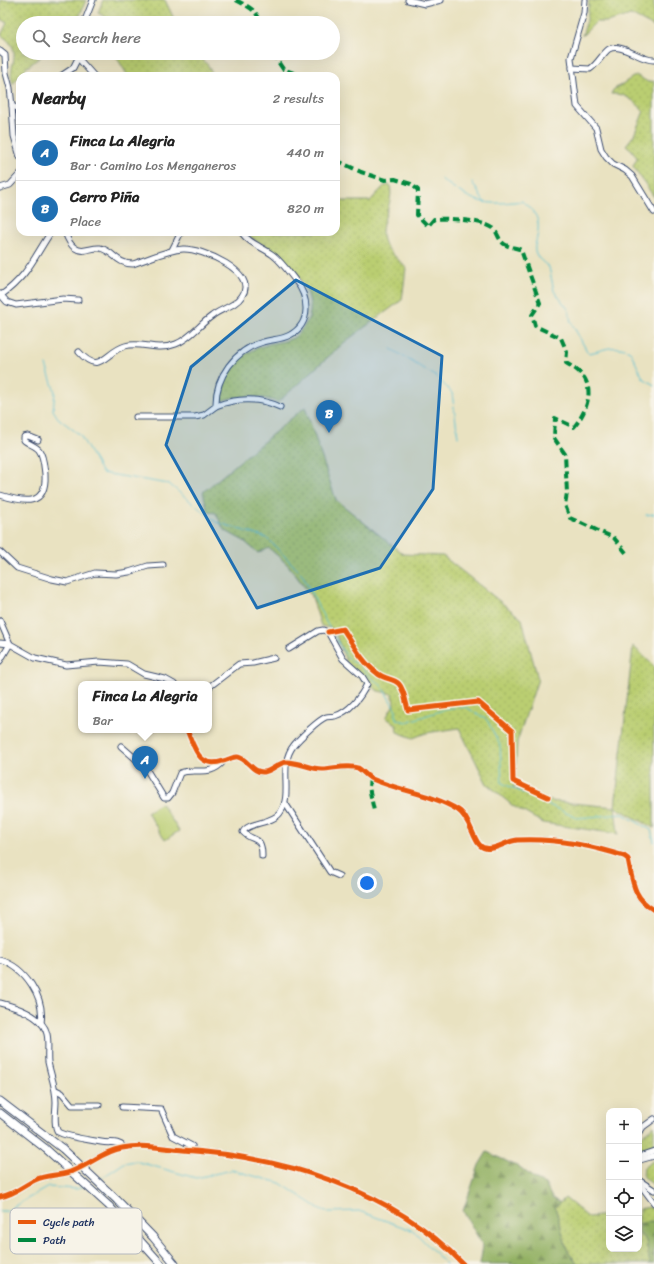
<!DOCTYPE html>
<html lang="en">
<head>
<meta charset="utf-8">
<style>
	:root { --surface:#fff; --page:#f6f6f6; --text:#222; --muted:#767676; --line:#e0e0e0; --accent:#1f6fb2 }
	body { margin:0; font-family:Sriracha,sans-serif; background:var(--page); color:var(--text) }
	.controls { position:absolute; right:12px; bottom:12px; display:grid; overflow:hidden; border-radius:8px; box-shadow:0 4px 16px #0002 }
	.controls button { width:36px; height:36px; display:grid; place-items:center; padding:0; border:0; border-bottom:1px solid var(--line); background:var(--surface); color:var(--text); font:20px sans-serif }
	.you { position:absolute; left:367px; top:883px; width:14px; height:14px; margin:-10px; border:3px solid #fff; border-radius:50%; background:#1a73e8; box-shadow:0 0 0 6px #1a73e833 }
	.badge { display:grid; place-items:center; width:26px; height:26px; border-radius:50%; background:var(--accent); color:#fff; font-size:13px; font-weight:700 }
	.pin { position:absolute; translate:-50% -33px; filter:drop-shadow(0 1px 2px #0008) }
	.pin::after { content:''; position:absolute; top:21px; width:14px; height:12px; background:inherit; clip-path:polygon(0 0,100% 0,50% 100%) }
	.popup { position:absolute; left:78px; top:681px; width:134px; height:52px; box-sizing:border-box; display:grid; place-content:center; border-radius:8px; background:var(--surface); filter:drop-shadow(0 1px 3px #0005); font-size:13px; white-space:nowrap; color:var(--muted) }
	.popup b { font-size:15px; color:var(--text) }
	.popup::after { content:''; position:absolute; left:50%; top:100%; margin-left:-8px; border:8px solid transparent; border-top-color:var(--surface) }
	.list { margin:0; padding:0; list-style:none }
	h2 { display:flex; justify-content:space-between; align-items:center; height:52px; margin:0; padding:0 16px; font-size:17px }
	h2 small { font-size:13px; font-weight:400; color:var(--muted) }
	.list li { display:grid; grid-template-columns:26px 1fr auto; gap:12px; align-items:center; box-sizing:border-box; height:56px; padding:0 16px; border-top:1px solid var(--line) }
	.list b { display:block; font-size:15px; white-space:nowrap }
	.list p { margin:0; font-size:13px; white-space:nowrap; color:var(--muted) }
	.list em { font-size:13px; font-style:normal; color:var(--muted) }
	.icon { flex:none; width:22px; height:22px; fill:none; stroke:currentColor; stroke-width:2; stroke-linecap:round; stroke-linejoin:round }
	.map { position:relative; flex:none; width:654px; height:1264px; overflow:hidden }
	.search { position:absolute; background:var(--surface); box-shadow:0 4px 16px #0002; left:16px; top:16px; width:324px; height:44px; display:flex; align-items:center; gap:10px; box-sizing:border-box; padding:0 14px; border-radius:22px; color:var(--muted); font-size:15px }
	.panel { position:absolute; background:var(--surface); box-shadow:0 4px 16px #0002; left:16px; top:72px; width:324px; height:164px; border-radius:12px }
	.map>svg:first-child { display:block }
	.grass { fill:url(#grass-dots); stroke:#6a7e68 }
	.forest { fill:url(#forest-firs); stroke:#577060 }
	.garden { fill:#bace71; stroke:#6a7e68 }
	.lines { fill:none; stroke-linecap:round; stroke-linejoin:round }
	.stream { stroke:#59c1d5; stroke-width:1 }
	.minor-casing { stroke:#3a4a6d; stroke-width:7 }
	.highway-casing { stroke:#3a4a6d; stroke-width:9 }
	.minor { stroke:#fff; stroke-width:5 }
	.highway { stroke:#fff; stroke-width:7 }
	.highway-bridge-casing { stroke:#3a4a6d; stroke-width:9; stroke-linecap:butt }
	.highway-bridge { stroke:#fff; stroke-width:7 }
	.quiet { stroke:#00873e; stroke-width:4; stroke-dasharray:8 4; stroke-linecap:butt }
	.cycleway-casing { stroke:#f7f3e8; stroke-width:8 }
	.cycleway { stroke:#e8590c; stroke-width:5 }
	.marked { fill:#1f6fb2; fill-opacity:0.2; stroke:#1f6fb2; stroke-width:3; stroke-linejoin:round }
	.key { fill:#f7f3e8; stroke:#b5b8bf; stroke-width:1 }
	.key-label { font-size:11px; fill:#1b2f5e }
</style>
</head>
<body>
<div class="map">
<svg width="654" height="1264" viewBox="0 0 654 1264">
	<defs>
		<pattern id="grass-dots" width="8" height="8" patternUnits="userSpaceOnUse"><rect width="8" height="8" fill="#bace71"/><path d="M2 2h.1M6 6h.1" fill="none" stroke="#9fb164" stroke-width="1.8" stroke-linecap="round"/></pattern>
		<pattern id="forest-firs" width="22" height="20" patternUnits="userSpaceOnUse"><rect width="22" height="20" fill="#93b163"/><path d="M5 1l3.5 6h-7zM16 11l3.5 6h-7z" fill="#779055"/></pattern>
	</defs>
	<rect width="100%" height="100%" fill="#f7f3e8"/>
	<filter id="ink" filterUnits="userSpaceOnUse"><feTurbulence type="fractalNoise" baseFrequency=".025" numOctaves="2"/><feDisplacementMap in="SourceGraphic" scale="8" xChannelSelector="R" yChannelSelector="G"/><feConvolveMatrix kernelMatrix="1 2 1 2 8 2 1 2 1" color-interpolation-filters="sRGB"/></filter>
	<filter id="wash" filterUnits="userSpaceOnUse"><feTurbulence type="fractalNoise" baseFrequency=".012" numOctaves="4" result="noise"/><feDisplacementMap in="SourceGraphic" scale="16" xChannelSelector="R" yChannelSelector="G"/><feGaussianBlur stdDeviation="0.9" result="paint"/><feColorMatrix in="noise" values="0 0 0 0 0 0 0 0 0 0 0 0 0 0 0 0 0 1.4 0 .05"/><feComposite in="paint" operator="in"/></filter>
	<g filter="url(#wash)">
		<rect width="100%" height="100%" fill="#e9e2c1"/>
		<g class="grass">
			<path d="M0,0H86L77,23H23V53H45L25,69L13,84C5,65 27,53 1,35L7,23L0,19Z"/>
			<path d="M103,0H165L176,23H106V17L98,13Z"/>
			<path d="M589,0H654V27L631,15L607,22H596L582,36L587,20Z"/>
			<path d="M114,53H196L208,65L213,76H128Z"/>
			<path d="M636,75L648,82L654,81V197L633,166L637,158L632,150L626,145L634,135L644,111C634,101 626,93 611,94L613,90Z"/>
			<path d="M390,185C395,206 376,223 384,243C386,248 401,262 406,268L402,300L346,341L278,402C261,396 238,394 221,401L218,398C224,370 240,352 269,344C277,342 285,342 293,338C298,335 302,329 305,325C321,302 298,274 282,258C272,247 256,244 245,232H336V201H370L384,186Z"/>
			<path d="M305,407L336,500L403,554L443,556L522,619L538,679L517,742L514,788L551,801L615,807L633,646L654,666V828L615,807L618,834L543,823L513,806L487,784L459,728L426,733L413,738L397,732L396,724L386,718L394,704L393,694L378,691L362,680L346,662L334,629L321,626L312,597L288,565L269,548L258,553L244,541L224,530L216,513L208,512L203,492Z"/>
			<path d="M654,1125V1146L639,1151V1139Z"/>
			<path d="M654,1160V1185L643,1177L644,1167Z"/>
			<path d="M565,1198L588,1217L609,1215V1249H639V1233L646,1241L650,1264H577L567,1249L555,1207Z"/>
			<path d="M650,1207L654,1210V1222L651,1221L639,1224V1209Z"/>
		</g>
		<g class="forest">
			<path d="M487,1152L521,1168L536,1180L545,1184L552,1198L560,1203L555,1207L567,1249L577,1264H480L483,1246L463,1211L479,1165Z"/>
			<path d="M651,1221L654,1222V1264H650L646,1241L639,1233V1224Z"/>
		</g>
		<path class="garden" d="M161,803L179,831L165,840L147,812Z"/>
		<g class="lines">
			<g class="stream">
				<path d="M441,179C474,203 482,206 522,201C529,208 537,213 538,223C540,246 524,249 549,267L554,291L568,309L571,322L588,353C604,351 612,343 630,351L643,378L654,385"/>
				<path d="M472,182L484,202"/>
				<path d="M391,349L437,377L452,393L458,437"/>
				<path d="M46,365L55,392L53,410L58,418L80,435L102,473L169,484L216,522L267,538L302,574L326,622L341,648L350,660L358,664L370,677L381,685L396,710V719L406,722L443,710L466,707L487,720L500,745L502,783L577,818L623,814L651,830L654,842"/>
				<path d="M646,515L654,514"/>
				<path d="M100,1179L124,1163L135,1161L196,1178L232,1170L280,1183L320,1209L329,1212L359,1211L414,1231L446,1264"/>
				<path d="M0,1211H6L48,1187L77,1189L82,1187"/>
			</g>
		</g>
	</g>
	<g filter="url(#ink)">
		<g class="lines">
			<defs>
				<g id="minor">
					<path d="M408,0L425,4L441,0"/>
					<path d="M585,0L584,13L571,58L577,106L596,128L601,149L606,157L613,164L625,170L632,176L654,212"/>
					<path d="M84,23L93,0"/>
					<path d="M0,51L5,55L6,73L10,88L12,106L20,109"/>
					<path d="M76,53L78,58L94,76"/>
					<path d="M572,68L590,69C598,64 602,54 609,49C621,42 641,61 654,60"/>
					<path d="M61,76L73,68L78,58"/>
					<path d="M12,106L14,136L20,157"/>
					<path d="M0,188L10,185L20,174"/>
					<path d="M65,232C67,238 70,245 75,248C83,254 91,247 100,248C114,251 116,264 133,264C149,259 166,250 183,249C201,248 259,272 242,296C236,306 220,309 212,316C199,325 191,338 176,344C156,352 142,341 125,346C105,352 100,376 79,352"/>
					<path d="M172,250L181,232"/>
					<path d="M0,294L7,302L16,305L63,299L78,300"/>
					<path d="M0,296C28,276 33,259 51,232"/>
					<path d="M216,406C237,398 258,397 280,407"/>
					<path d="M136,417H195L204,415L216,406C215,377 235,350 263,342C272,339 281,340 290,335C312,323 309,297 295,280C288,271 281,261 273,255C261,246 251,245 241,232"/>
					<path d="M0,495C23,502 47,508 45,474C44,467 44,457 39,450C36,446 28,444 24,440V437L28,436L38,440"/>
					<path d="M0,552L17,568L52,579L67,582L95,573L116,574L129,572L148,566L163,565"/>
					<path d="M0,621L10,644L0,661"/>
					<path d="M0,643L10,644L35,658L66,665L99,662L127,664L144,674L165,679L174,684"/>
					<path d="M209,687L239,664L253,663L274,658"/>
					<path d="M187,730C195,749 199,769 223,761C228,760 234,756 238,757C248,759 252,773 264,772C272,771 278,763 286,762C299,762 310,769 322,769C333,769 347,764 358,768C363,771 367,777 372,779C400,791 432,794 458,810C472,819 473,846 485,848C495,851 506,841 517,840C552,838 590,845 624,856L628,859C633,881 632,897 654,910"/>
					<path d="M121,746L145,767L164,798H168L172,793L180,773C196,767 209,778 224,761"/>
					<path d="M285,803L330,872L339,876"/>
					<path d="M262,856C262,834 253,843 243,832C248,822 272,824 280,813C294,793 277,766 294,745C299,739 318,720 326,717C329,716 332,717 335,716C349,712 361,697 367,684L362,676L343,659L328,632L323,630L318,631L289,649"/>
					<path d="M0,960C25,967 45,997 41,1023"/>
					<path d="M0,1003C16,1007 43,1016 47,1034C49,1043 47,1053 48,1062C51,1076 56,1088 56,1102C56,1110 53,1125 58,1132C67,1137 90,1140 101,1142C110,1144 117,1140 124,1147"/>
					<path d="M56,1090L62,1093L72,1105H99"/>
					<path d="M122,1107L161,1109L173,1136L192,1146"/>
					<path d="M639,1133L643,1127L654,1119"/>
					<path d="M639,1156L654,1151"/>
					<path d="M640,1160L654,1156"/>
					<path d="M640,1181L654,1190"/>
					<path d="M639,1183L654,1203"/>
					<path d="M0,1197C14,1195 23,1186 35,1180C47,1174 59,1176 70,1172C88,1166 103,1151 122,1148C142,1144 163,1148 183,1150C283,1157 392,1189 463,1264"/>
				</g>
				<g id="highway">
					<path d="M0,1101L63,1149"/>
					<path d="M0,1113L46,1149"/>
					<path d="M117,1200L153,1237L175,1264"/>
					<path d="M109,1206L161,1264"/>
				</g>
			</defs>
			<use href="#minor" class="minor-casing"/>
			<use href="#highway" class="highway-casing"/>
			<use href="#minor" class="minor"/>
			<use href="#highway" class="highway"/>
			<defs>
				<g id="highway-bridge">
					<path d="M46,1149L109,1206"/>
					<path d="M63,1149L117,1200"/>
				</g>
			</defs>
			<use href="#highway-bridge" class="highway-bridge-casing"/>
			<use href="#highway-bridge" class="highway-bridge"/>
			<g class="quiet">
				<path d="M236,0C247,6 258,10 260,23"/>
				<path d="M272,53L283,69L302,76"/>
				<path d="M336,160L361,172L385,180L395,179L411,184L418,190L417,215L428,226L434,219C447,218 482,220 493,228C498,233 499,242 506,245C511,248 516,247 521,250L540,303L532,315L535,326L561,338L567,352L566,363C573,367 581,372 585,379C594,395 584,415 574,427L555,418L554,438L565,454L567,493L565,505L570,518L614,538L628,555"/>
				<path d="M370,778L369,787L374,811"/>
			</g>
			<defs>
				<g id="cycleway">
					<path d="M328,632L343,629C353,644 362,662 377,673C385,680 393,678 399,684C404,689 406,703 408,710L478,702L512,731L513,781L548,797"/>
					<path d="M187,730C195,749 199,769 223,761C228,760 234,756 238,757C248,759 252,773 264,772C272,771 278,763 286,762C299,762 310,769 322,769C333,769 347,764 358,768C363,771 367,777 372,779C400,791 432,794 458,810C472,819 473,846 485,848C495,851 506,841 517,840C552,838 590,845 624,856L628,859C633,881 632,897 654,910"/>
					<path d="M0,1197C14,1195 23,1186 35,1180C47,1174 59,1176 70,1172C88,1166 103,1151 122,1148C142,1144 163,1148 183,1150C283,1157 392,1189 463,1264"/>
				</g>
			</defs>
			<use href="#cycleway" class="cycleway-casing"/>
			<use href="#cycleway" class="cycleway"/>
		</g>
	</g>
	<path class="marked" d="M296,280L442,356L433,489L380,568L257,608L166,445L191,367Z"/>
	<rect x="10" y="1208" width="132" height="46" rx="6" class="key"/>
	<rect x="18" y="1220" width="18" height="4" fill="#e8590c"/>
	<rect x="18" y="1238" width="18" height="4" fill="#00873e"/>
	<g class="key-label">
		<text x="43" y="1226">Cycle path</text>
		<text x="43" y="1244">Path</text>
	</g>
</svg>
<div class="controls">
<button>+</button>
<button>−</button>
<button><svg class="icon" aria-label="locate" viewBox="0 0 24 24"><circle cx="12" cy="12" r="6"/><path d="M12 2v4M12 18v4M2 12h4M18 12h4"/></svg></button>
<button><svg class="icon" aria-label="layers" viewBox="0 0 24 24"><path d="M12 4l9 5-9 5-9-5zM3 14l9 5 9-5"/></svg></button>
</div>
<div class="you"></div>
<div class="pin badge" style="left:145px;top:779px">A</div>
<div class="popup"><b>Finca La Alegria</b>Bar</div>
<div class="pin badge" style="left:329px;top:433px">B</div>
<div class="search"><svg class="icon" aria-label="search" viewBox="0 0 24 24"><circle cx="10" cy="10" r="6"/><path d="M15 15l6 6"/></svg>Search here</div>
<section class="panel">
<h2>Nearby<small>2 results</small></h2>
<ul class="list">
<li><span class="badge">A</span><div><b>Finca La Alegria</b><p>Bar · Camino Los Menganeros</p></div><em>440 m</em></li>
<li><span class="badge">B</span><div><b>Cerro Piña</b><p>Place</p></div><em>820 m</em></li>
</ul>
</section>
</div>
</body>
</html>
